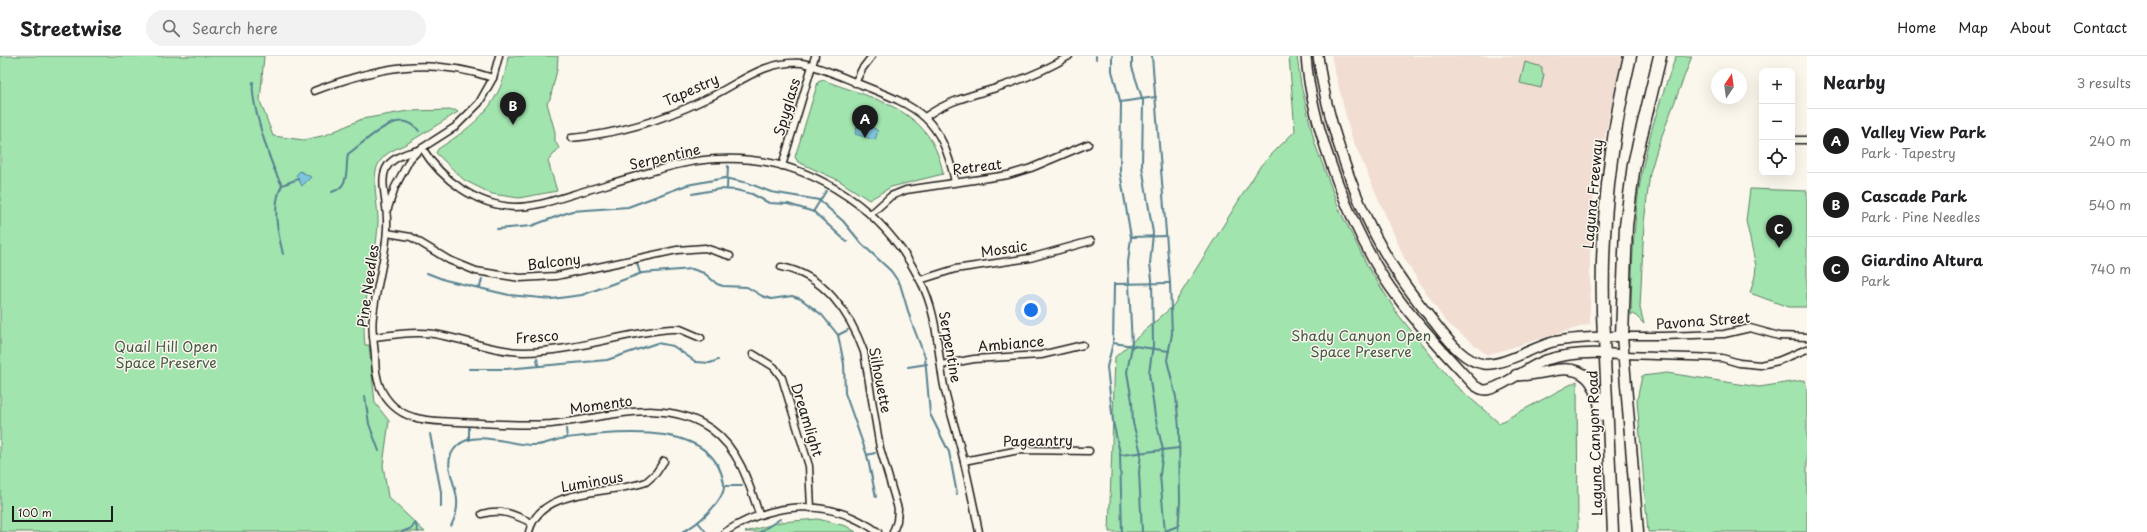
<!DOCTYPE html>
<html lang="en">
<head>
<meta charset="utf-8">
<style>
	:root { --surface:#fff; --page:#f2f2f2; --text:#202124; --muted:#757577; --line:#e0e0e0; --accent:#1c1c1c }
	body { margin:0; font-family:"Playpen Sans",sans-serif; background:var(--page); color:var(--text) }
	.controls { position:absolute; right:12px; top:12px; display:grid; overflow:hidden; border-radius:8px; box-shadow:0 4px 16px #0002 }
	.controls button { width:36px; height:36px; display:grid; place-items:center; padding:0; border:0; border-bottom:1px solid var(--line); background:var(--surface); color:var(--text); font:20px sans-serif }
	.compass { position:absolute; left:1711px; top:12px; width:36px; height:36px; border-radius:50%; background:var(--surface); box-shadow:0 4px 16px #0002; rotate:13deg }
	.scale { position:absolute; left:12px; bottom:10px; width:101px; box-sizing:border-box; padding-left:4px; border:2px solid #1c1c1c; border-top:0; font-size:11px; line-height:14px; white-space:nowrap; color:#1c1c1c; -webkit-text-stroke:3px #fbf7ec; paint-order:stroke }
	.you { position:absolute; left:1031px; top:254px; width:14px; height:14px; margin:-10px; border:3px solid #fff; border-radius:50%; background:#1a73e8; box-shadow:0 0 0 6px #1a73e833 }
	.badge { display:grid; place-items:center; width:26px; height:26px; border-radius:50%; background:var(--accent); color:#fff; font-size:13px; font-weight:700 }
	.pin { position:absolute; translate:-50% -33px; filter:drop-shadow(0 1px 2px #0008) }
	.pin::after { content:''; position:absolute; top:21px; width:14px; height:12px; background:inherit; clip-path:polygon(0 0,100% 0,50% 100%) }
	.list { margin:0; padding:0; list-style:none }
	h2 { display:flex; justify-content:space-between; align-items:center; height:52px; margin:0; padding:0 16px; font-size:17px }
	h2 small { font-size:13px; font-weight:400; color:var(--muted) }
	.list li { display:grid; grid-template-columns:26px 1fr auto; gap:12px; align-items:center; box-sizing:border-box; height:64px; padding:0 16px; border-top:1px solid var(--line) }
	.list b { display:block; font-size:15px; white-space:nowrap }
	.list p { margin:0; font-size:13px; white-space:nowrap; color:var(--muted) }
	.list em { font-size:13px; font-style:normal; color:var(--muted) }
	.icon { flex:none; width:22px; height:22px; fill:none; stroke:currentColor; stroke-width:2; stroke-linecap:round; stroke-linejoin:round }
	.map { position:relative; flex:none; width:1807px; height:476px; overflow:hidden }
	header { display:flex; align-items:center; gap:24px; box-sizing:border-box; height:56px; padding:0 20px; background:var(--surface); border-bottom:1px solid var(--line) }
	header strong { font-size:19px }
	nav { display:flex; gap:22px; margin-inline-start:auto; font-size:14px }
	.search { width:280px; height:36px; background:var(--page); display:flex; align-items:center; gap:10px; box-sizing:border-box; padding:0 14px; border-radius:22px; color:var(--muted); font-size:15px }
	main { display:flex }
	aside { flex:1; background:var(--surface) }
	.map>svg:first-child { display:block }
	.built { fill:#f1ddd2 }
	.green { fill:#a1e4ae; stroke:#5e8065 }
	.water { fill:#7dc5de; stroke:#568190 }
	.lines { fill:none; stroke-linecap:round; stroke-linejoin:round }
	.stream { stroke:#568190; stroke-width:2 }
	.street-casing { stroke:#1c1c1c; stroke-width:9 }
	.secondary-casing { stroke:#1c1c1c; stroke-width:12 }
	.primary-casing { stroke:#1c1c1c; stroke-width:13 }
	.highway-casing { stroke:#1c1c1c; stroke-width:15 }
	.street { stroke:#fbf7ec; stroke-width:6 }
	.secondary { stroke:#fbf7ec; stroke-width:9 }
	.primary { stroke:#fbf7ec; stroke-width:10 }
	.highway { stroke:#fbf7ec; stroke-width:12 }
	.labels { text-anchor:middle; stroke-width:3; stroke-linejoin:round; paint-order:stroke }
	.street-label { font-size:14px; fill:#1c1c1c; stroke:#fbf7ec }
	.park-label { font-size:14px; fill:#445848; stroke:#fbf7ec }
</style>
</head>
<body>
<header>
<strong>Streetwise</strong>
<div class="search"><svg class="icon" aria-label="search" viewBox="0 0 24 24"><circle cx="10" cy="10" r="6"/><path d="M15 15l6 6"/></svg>Search here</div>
<nav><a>Home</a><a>Map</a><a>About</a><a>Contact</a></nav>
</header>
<main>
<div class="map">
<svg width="1807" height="476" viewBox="0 0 1807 476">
	<rect width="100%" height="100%" fill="#fbf7ec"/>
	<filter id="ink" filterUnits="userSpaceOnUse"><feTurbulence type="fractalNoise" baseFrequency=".025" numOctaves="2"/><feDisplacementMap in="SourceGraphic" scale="8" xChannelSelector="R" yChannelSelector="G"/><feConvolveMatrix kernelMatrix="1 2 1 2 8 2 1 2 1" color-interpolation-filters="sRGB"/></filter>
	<g filter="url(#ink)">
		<path class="built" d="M1331,0H1622L1594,131L1590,201V268L1487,299L1445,265L1406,206L1351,80Z"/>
		<g class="green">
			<path d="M0,0H264L260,45L273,80L304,84L326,79L362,63L408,55L455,54L458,56C441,66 425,77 408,87C397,93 386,95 379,107C370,121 379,151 378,168C376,208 360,248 365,289H369L375,347L389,365L383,409L388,441L425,476H0Z"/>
			<path d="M508,0H558L557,14L550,43L547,47L555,76V85L559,92L548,105L557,135L519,142L492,138L464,124L436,97L438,93C475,69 503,48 508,0Z"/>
			<path d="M1289,0H1297L1301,29L1315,88L1340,155L1367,209L1397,257L1454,328L1499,367L1577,325L1578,476H1109L1115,301L1173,250L1261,109L1295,75Z"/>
			<path d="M1676,0H1692L1658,90L1650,117L1644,167L1640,252L1644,268L1634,258L1631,259C1632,200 1634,141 1649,84C1656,56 1666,28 1676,0Z"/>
			<path d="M1525,6L1542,11V17L1544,18L1541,32L1520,27Z"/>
			<path d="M823,24C864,40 917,49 936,94C939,101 942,110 943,118L891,131L869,144L838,124L798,106L795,101L818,26Z"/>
			<path d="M1750,133L1807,135V251H1788L1750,237L1755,220L1756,210L1746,165Z"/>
			<path d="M1667,317L1759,331L1805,324L1807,335V476H1648L1637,344L1642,320Z"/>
			<path d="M818,463L846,470L856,476H745L781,466Z"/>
		</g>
		<g class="water">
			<path d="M862,66L867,67L878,75L875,84L855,78L858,67Z"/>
			<path d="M300,115L311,121L302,130L296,119Z"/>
		</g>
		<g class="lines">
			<g class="stream">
				<path d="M1112,0V15L1121,48L1120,116L1131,181L1128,207L1132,290L1127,316L1132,345L1133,367L1141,397L1139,416L1142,476"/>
				<path d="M1132,0V11L1143,45L1142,110L1153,177L1150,208L1152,223L1153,289L1149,317L1155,360L1163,394L1160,419L1165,476"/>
				<path d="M1152,0L1170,227L1172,278L1167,304L1176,341L1179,372L1180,446L1178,476"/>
				<path d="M1096,3V0"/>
				<path d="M253,26C250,45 271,111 282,129"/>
				<path d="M1120,46L1156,41"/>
				<path d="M727,132L728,110"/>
				<path d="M332,136C351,130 345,112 348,98C366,86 399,48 419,75"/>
				<path d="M692,138L720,133L736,134L752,138L769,147L788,148L814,156L847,186"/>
				<path d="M813,156L826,135"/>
				<path d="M497,173L531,170L572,155L628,151L687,129L725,122L748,127L771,136L819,144L843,165L862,188L891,215L900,228L911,265L925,301L930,358L949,396L957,438"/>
				<path d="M1131,181L1166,180"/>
				<path d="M283,198C278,177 271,150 282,129L298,123"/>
				<path d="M637,207L640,217"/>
				<path d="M427,217L445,224L509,239L552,243L582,239L642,217L692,213L704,217L717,228L723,230L747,231L762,240L771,243L792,240L801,243L822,259L838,279L844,308L845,337L867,399L876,441"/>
				<path d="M480,231L482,223"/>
				<path d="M838,279L848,274"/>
				<path d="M1113,287L1169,295"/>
				<path d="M537,302L538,309"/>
				<path d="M908,311L927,308"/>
				<path d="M469,313H506L607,304L657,287L673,290L696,306L710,307L718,304"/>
				<path d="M365,340L369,368L379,395"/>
				<path d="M566,373L567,382"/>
				<path d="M430,378L441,436V451"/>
				<path d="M469,384V372"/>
				<path d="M867,399L875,397"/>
				<path d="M1121,399L1179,392"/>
				<path d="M724,430H742"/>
				<path d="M698,466L706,476"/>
				<path d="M451,470C455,462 458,453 457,444C456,425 440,407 457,390C475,372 515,391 537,389C547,388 556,383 566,382C613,377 714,362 724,428C726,444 696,470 682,476"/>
				<path d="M1165,475L1178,470"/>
				<path d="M402,476L412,472L415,466L418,476"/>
				<path d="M760,476L780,463"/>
				<path d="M1122,476L1120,397L1113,366L1107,311L1113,287L1114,228L1170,227"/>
			</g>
			<defs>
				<g id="street">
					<path d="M855,27L862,13L872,0"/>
					<path d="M314,35C377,11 428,0 493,22"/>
					<path d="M925,61C947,45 970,40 996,32C1021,24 1047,14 1069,0"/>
					<path d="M571,82C617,78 665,63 706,43C739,28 763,4 802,7C823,12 842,21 862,29C920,52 941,61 955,126"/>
					<path d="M1792,84H1807"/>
					<path d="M422,92C442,124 476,149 514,151C534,151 552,145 571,139C594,132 616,126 639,119C664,112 690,104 717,103C803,98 881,148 920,224C938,258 937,294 944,330C948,349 954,367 959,386C967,416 973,446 979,476"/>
					<path d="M419,94C365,106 389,131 387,172C386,202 376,230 373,260C371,273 374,286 375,299C375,309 376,321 380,331C386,345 398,357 413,361C427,366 444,365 459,366C489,367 521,370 551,368C604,363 663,339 711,373C739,393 749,427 759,458"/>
					<path d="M782,110L815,0"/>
					<path d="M388,152L395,131L410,103L419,94L455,71L479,47L493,22L499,0"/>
					<path d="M871,158L891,140L906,134L1008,119L1031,112L1088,88"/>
					<path d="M387,177L411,181L449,204L476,215L520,222L556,220L677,194L705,192L730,200"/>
					<path d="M781,211C824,219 850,257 864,296L880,392L898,453L897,465L893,476"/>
					<path d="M920,224L955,213L1030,202L1091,185"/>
					<path d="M1622,280H1663L1724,278L1750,272L1779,280L1807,281"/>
					<path d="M373,281C393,279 413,275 434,278C464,283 492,295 523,296C573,296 622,277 671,273H680L701,282"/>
					<path d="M753,298L774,311L782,322L809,410L811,452"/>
					<path d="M1624,299L1722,302L1739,307L1760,309L1778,305L1807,293"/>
					<path d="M941,309L974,303L1041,299L1083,289"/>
					<path d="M964,405L1019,394L1089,395"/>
					<path d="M482,458C502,452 515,459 532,467"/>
					<path d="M529,476C540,430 611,439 646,426L656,417L664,405"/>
					<path d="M725,476C775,445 829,441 878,476"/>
				</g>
				<g id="secondary">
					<path d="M1306,0C1311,71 1355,186 1398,242C1421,273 1448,301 1474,329C1478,332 1481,334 1485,334C1499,334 1530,309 1546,304C1571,296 1598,296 1624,299"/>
					<path d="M1318,0C1326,60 1352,139 1382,192C1397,219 1415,243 1434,266C1446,281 1463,306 1484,308C1504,310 1533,291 1553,286C1576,281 1599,282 1622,280"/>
				</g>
				<g id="primary">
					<path d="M1622,280L1638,476"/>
					<path d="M1604,281L1613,476"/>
					<path d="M1516,319C1528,320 1537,317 1550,315C1586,307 1597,326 1601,359"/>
				</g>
				<g id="highway">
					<path d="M1622,280L1626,170L1634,108L1660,0"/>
					<path d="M1604,281C1599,186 1608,93 1630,0"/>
				</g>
			</defs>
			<use href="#street" class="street-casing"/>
			<use href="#secondary" class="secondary-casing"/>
			<use href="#primary" class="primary-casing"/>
			<use href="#highway" class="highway-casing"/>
			<use href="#street" class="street"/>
			<use href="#secondary" class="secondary"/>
			<use href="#primary" class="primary"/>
			<use href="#highway" class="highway"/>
		</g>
	</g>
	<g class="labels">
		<g class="street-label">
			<text transform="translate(691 34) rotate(-24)" y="5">Tapestry</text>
			<text transform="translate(787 51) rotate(-73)" y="5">Spyglass</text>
			<text transform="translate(665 101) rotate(-13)" y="5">Serpentine</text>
			<text transform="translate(977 111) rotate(-7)" y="5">Retreat</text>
			<text transform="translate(1593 138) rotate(-85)" y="5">Laguna Freeway</text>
			<text transform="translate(1004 193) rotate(-8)" y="5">Mosaic</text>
			<text transform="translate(554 206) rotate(-7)" y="5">Balcony</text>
			<text transform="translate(368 230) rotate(-82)" y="5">Pine Needles</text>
			<text transform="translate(1703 265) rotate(-4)" y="5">Pavona Street</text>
			<text transform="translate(537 281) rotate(-4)" y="5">Fresco</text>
			<text transform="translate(1011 288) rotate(-5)" y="5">Ambiance</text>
			<text transform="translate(950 291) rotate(80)" y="5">Serpentine</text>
			<text transform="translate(880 324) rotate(79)" y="5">Silhouette</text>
			<text transform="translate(601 349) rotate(-8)" y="5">Momento</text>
			<text transform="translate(807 364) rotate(73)" y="5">Dreamlight</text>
			<text transform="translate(1038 385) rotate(-1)" y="5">Pageantry</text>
			<text transform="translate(1595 387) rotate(-92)" y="5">Laguna Canyon Road</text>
			<text transform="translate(592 426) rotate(-10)" y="5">Luminous</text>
		</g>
		<g class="park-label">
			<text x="1361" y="285">Shady Canyon Open<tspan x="1361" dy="16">Space Preserve</tspan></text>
			<text x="166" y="296">Quail Hill Open<tspan x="166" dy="16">Space Preserve</tspan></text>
		</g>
	</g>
</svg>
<div class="controls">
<button>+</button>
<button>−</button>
<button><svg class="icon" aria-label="locate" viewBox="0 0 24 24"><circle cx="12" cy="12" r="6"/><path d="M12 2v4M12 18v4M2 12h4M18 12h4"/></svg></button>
</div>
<svg class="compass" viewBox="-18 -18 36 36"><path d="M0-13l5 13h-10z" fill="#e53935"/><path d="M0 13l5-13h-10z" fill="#757577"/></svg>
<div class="scale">100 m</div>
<div class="you"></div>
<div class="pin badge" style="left:865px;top:82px">A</div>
<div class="pin badge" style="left:513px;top:69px">B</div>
<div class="pin badge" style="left:1779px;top:192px">C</div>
</div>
<aside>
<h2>Nearby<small>3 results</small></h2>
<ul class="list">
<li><span class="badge">A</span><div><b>Valley View Park</b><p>Park · Tapestry</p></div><em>240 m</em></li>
<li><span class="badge">B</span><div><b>Cascade Park</b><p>Park · Pine Needles</p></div><em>540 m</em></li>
<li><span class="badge">C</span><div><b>Giardino Altura</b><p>Park</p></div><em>740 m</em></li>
</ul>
</aside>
</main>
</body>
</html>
